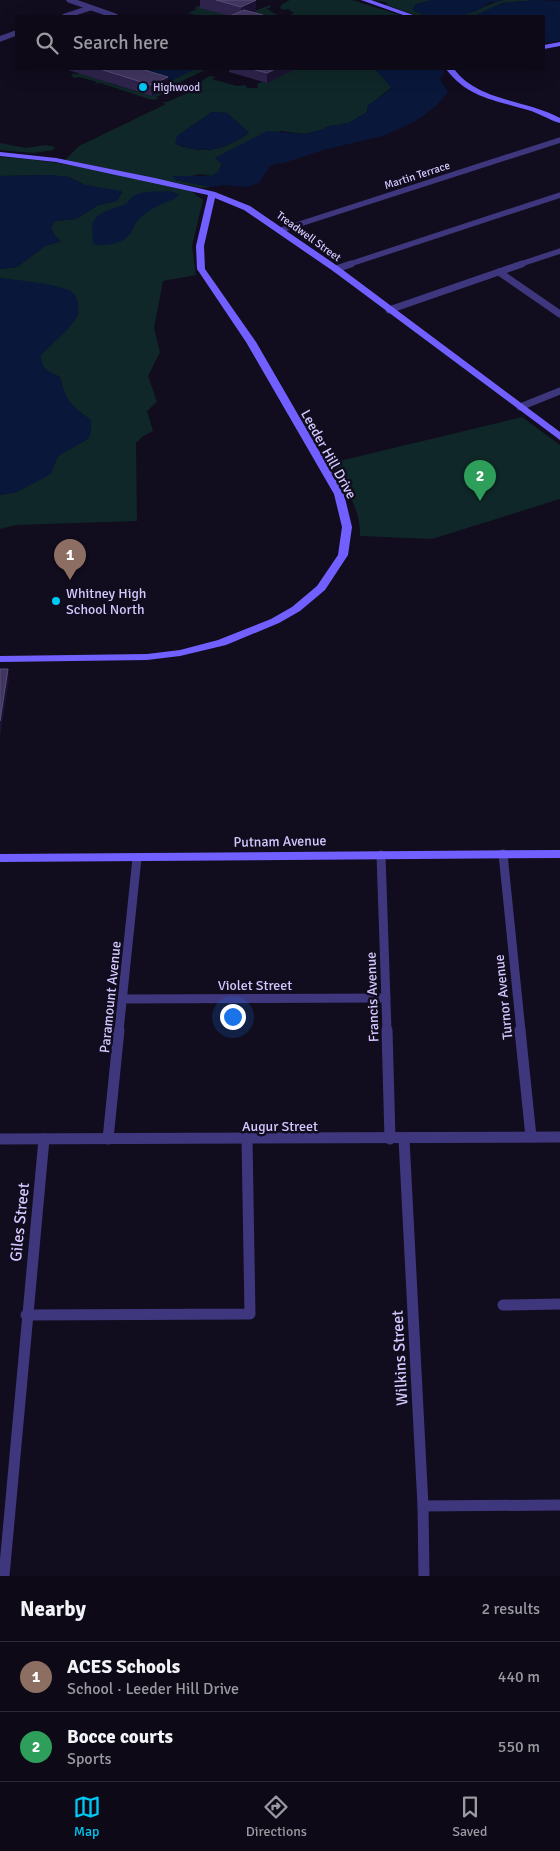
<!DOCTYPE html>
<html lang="en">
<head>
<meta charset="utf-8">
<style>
	:root { --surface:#0d0916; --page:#1b1723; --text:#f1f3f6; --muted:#9a9aa1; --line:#2d2a35; --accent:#00c8f4 }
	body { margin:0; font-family:Signika,sans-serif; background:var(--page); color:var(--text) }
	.you { position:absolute; left:232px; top:1016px; width:18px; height:18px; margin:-12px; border:4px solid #fff; border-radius:50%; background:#1a73e8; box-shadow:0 0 0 8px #1a73e833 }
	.badge { display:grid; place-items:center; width:32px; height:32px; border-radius:50%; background:var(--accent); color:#fff; font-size:16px; font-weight:700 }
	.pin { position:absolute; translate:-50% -41px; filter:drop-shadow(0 1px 2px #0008) }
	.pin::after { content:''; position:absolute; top:26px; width:18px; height:15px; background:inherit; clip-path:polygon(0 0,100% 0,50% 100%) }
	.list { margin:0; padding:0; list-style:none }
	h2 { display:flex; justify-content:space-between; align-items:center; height:65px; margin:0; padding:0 20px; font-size:21px }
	h2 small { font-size:16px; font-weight:400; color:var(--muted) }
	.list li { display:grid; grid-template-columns:32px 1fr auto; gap:15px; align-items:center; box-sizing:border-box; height:70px; padding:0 20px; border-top:1px solid var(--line) }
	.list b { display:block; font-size:19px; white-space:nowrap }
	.list p { margin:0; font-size:16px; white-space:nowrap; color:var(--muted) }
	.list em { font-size:16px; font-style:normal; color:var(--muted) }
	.icon { flex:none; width:28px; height:28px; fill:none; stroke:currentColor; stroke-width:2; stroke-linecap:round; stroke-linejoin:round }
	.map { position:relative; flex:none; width:560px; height:1576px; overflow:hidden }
	.search { position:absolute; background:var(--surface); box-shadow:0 5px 20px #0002; left:15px; right:15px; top:15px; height:55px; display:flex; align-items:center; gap:12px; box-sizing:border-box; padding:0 18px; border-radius:0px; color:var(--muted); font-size:19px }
	.sheet { height:205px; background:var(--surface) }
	nav { display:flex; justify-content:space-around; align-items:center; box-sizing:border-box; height:70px; border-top:1px solid var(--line); background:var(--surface); font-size:14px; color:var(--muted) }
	nav a { display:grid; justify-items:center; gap:2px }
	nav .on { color:var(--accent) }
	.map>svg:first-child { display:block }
	.green { fill:#0f2728; fill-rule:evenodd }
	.water { fill:#09173b }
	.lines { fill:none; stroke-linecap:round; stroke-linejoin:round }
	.street-far3 { stroke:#3f377d; stroke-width:5.5 }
	.street-far2 { stroke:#3f377d; stroke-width:7 }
	.street-far1 { stroke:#3f377d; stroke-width:9 }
	.street { stroke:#3f377d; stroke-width:11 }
	.secondary { fill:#7160ff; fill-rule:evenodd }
	.wall { fill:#2f244c }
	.shaded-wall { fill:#1c1332 }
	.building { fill:#413660; stroke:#584d79 }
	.poi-dot { fill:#00c8f4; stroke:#110c1e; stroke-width:2 }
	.labels { text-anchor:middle; stroke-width:5; stroke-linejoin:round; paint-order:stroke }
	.far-poi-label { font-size:11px; fill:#d4c9ff; stroke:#110c1e; text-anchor:start }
	.far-street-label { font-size:11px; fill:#d4c9ff; stroke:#110c1e }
	.street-label { font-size:14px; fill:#d4c9ff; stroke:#110c1e }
	.poi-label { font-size:14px; fill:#d4c9ff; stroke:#110c1e; text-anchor:start }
	.near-street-label { font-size:16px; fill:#d4c9ff; stroke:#110c1e }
</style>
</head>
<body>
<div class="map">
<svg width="560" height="1576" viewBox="0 0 560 1576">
	<rect width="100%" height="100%" fill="#110c1e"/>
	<g class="green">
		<path d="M212,0L254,11L270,5L271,7L267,9L279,16H194L195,15L188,13L197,9L194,8Z"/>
		<path d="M290,0H352L403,16L290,15L294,13L288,9L283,10L280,8L282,4Z"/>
		<path d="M372,0H432L416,4L413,10L426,16H417L387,5L386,2Z"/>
		<path d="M503,0H538L503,3L474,16H441C449,16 458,16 466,14C480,10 488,3 503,0Z"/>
		<path d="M89,69L83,74L101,80L125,69H207L170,87L175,89V91L168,94L165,93L156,97L159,99L152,100L100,83L94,84L97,82L79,77L75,78L71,76L73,73L77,74ZM125,75L152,96L109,83Z"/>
		<path d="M295,69H375L392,87L368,106L367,112L349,123L326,127L324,129L305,134L281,131L215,158L222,163L219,171L212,176L200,174L176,180L211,187L202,188L65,160L79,146L166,104L162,102H167L185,94L183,92L189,87L193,88L209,76L216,77L212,79L237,86L245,85L247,88H258L257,84L262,82L267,83ZM212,112L227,113L249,133C230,146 212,154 189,148C183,147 178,146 175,142L180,134Z"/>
		<path d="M0,143L26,148L45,145L55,147L53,150L33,153L0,150Z"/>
		<path d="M0,157C65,160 128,178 191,191L203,200L192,246L196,275L163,281L154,328L160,352L148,376L157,402L147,411L153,431L142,437L136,443L137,521L16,525L0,529V495L17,492L54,467C54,452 77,446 88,439L91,431V420C72,407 65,400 60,377C49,372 40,369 41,355L52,344L38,284L0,278V269L17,267L45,246L61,241L55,236L51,228L55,221L76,219L98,205L117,201L122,192L85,185L69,177L49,175L0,176Z"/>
		<path d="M522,417L560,445V499L432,539L360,536C361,508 344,486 331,463Z"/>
	</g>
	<g class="water">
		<path d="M432,0H503L488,3L480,9L464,15L426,16L413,10L416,4Z"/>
		<path d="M538,0L560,1V41L544,43V16H474L503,3Z"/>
		<path d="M152,69H198C168,78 181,87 146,72Z"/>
		<path d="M375,69H443L444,73L440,79L448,92L436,106L416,121L383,136L323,150L284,163L275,164L270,166L259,183L248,187L224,185L211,187L176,180L172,176H212L219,171L222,164L215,158L267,131L305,134L324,129L326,127L349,123L367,112L368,106L392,88Z"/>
		<path d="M212,112L227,113L249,133C223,150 206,155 176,144V138L180,134Z"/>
		<path d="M49,175L69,177L85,185L122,191L117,201L98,205L76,219L55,221L51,228L55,236L61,241L45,246L17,267L0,269V176Z"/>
		<path d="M170,191L179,194L176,198C164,203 152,208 142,216C135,221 135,228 129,235C122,244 104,247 93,244L92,224L97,216L108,210L126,204L133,196L144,192Z"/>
		<path d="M0,278C14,280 65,284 73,293C79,299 79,308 78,316L68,329L41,355C40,369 49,372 60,377C65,400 72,407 91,420V431L88,439L58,456L51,474L17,492L0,495Z"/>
	</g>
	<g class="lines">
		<g class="street-far3">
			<path d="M69,0L115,16"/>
			<path d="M65,16L90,8"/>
			<path d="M0,39L16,33"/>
			<path d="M281,230L560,140"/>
			<path d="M347,265L560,195"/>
			<path d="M518,265L560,251"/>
		</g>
		<g class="street-far2">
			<path d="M336,269L351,264"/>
			<path d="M499,272L560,314"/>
			<path d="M389,310L522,264"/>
			<path d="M520,407L560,391"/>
		</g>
		<g class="street-far1">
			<path d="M503,854L521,1031"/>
			<path d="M381,855L387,1031"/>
			<path d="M124,999L386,998"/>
			<path d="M119,1031L137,858"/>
		</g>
		<g class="street">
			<path d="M387,1030L390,1139"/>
			<path d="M520,1030L531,1137"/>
			<path d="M0,1139L560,1137"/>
			<path d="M108,1139L119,1030"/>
			<path d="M404,1139L423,1506L424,1576"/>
			<path d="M503,1305L560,1304"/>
			<path d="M26,1315L250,1314L247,1139"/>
			<path d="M423,1506L560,1505"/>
			<path d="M4,1576L44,1139"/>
		</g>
		<g class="secondary">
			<path d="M361,0H371L416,16H406Z"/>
			<path d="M560,42V46L544,49V45Z"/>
			<path d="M446,69H454C479,102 525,99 560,118V123C549,120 539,113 528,110C495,100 468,98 446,69Z"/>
			<path d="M0,152L56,158L155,178L215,192L250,206L339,267L560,432V440L333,271L244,210L215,198L204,246L205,269L256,342L344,494L352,527L348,555L325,590L300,611L279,623L226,645L180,656L147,660L0,662V656L147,654L180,650L218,640L271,619L292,607L317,586L338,555L342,527L334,494L246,342L197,269L196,246L208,195L56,162L0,156Z"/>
			<path d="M560,850V858L0,862V854Z"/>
		</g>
	</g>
	<g class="wall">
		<path d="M200,0H256V12L255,13L263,15V16H230L200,8Z"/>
		<path d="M65,69H141L168,77L169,88L152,96Z"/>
		<path d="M229,69H295L267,83L229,72Z"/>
	</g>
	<g class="shaded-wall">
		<path d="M256,0V12L248,16H241V7Z"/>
		<path d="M275,69H295L267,83V73Z"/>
		<path d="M168,77L169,88L152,96L151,85Z"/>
		<path d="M8,669L9,680L0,738V721Z"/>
	</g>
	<g class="building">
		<path d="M216,0H256L241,7Z"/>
		<path d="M244,10L263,15L260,16H230Z"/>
		<path d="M100,69H141L168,77L151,85Z"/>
		<path d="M252,69H275L267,73Z"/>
		<path d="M0,669H8L0,721Z"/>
	</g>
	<g class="poi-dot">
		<circle cx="143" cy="87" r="5"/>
		<circle cx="56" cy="601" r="5"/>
	</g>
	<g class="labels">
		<g class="far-poi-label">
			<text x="153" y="91">Highwood</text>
		</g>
		<g class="far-street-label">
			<text transform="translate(417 175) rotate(-18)" y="4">Martin Terrace</text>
			<text transform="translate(309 236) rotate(36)" y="4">Treadwell Street</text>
		</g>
		<g class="street-label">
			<text transform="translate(329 454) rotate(61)" y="5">Leeder Hill Drive</text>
			<text transform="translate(280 841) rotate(-1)" y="5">Putnam Avenue</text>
			<text x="255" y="990">Violet Street</text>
			<text transform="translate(110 997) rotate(-84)" y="5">Paramount Avenue</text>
			<text transform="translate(372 997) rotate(-92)" y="5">Francis Avenue</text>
			<text transform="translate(503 997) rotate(-96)" y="5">Turnor Avenue</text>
			<text x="280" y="1131">Augur Street</text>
		</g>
		<g class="poi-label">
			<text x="66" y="598">Whitney High<tspan x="66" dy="16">School North</tspan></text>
		</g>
		<g class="near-street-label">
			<text transform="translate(19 1222) rotate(-84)" y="6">Giles Street</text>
			<text transform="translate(399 1358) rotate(-93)" y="6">Wilkins Street</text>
		</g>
	</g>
</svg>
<div class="you"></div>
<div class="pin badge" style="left:70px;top:580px;background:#8d6e63">1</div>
<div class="pin badge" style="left:480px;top:501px;background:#2e9e5b">2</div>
<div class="search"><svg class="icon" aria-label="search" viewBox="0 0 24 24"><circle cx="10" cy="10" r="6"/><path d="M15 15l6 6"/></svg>Search here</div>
</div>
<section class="sheet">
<h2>Nearby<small>2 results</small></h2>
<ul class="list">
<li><span class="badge" style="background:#8d6e63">1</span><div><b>ACES Schools</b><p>School · Leeder Hill Drive</p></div><em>440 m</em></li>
<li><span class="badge" style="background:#2e9e5b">2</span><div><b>Bocce courts</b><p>Sports</p></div><em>550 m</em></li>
</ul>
</section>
<nav>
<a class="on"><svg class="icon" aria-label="map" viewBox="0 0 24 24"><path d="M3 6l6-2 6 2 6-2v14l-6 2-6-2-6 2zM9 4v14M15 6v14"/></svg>Map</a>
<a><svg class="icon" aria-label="directions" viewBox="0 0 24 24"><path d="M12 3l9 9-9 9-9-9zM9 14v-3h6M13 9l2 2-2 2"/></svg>Directions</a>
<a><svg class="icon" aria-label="saved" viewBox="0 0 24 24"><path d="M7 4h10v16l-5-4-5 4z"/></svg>Saved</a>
</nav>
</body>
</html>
